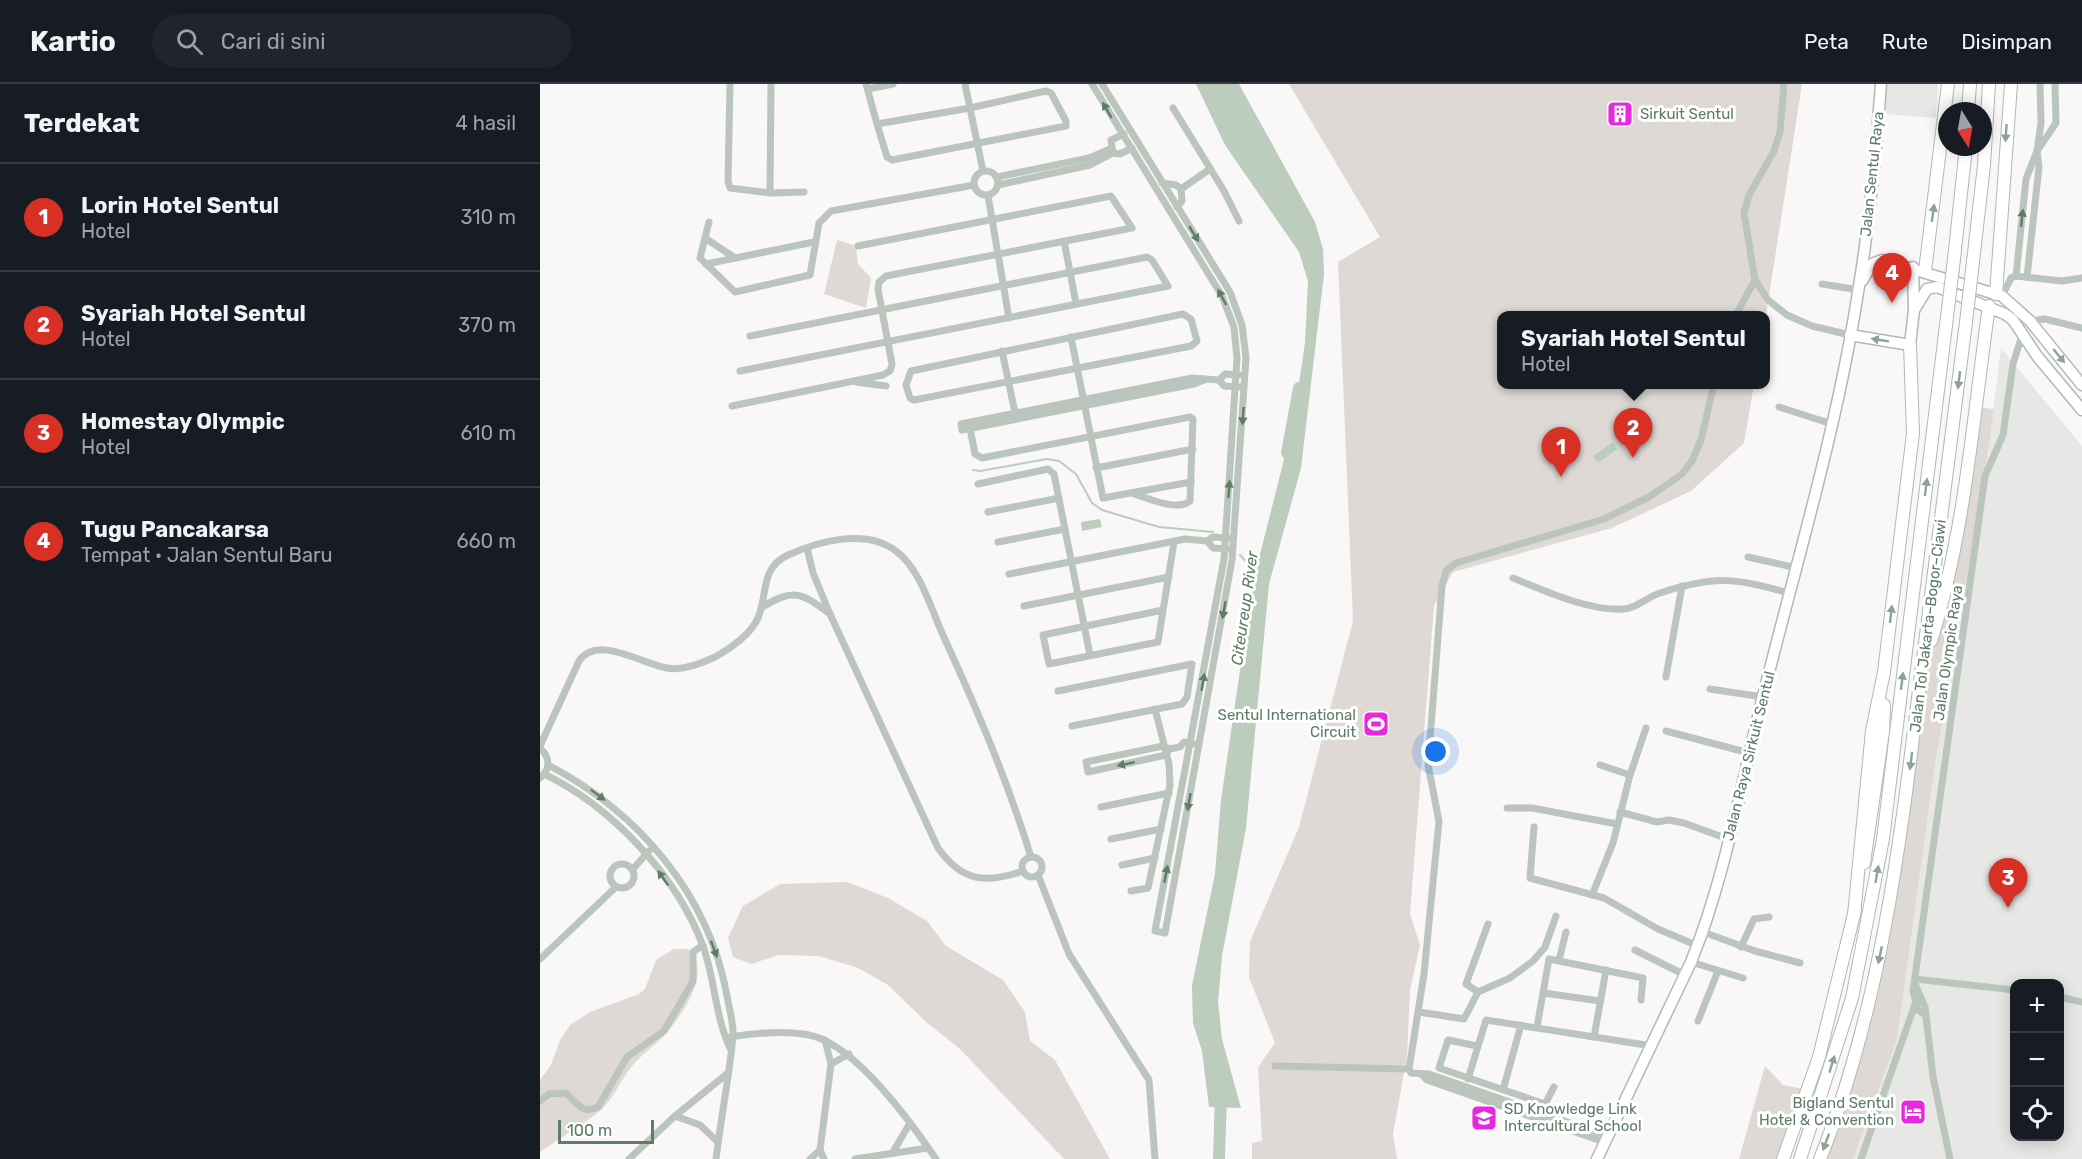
<!DOCTYPE html>
<html lang="id">
<head>
<meta charset="utf-8">
<style>
	:root { --surface:#171b24; --page:#20242c; --text:#f1f3f6; --muted:#9ea1a6; --line:#363941; --accent:#d93025 }
	body { margin:0; font-family:Rubik,sans-serif; background:var(--page); color:var(--text) }
	.controls { position:absolute; right:18px; bottom:18px; display:grid; overflow:hidden; border-radius:12px; box-shadow:0 3px 15px #0003 }
	.controls button { width:54px; height:54px; display:grid; place-items:center; padding:0; border:0; border-bottom:2px solid var(--line); background:var(--surface); color:var(--text); font:30px sans-serif }
	.compass { position:absolute; left:1398px; top:18px; width:54px; height:54px; border-radius:50%; background:var(--surface); box-shadow:0 3px 15px #0003; rotate:169deg }
	.scale { position:absolute; left:18px; bottom:15px; width:96px; box-sizing:border-box; padding-left:6px; border:3px solid #5e7c66; border-top:0; font-size:16px; line-height:21px; white-space:nowrap; color:#5e7c66; -webkit-text-stroke:4px #fff; paint-order:stroke }
	.you { position:absolute; left:896px; top:668px; width:21px; height:21px; margin:-15px; border:4px solid #fff; border-radius:50%; background:#1a73e8; box-shadow:0 0 0 9px #1a73e833 }
	.badge { display:grid; place-items:center; width:39px; height:39px; border-radius:50%; background:var(--accent); color:#fff; font-size:20px; font-weight:700 }
	.pin { position:absolute; translate:-50% -50px; filter:drop-shadow(0 2px 3px #0008) }
	.pin::after { content:''; position:absolute; top:32px; width:21px; height:18px; background:inherit; clip-path:polygon(0 0,100% 0,50% 100%) }
	.popup { position:absolute; left:957px; top:227px; width:273px; height:78px; box-sizing:border-box; display:grid; place-content:center; border-radius:12px; background:var(--surface); filter:drop-shadow(0 2px 4px #0005); font-size:20px; white-space:nowrap; color:var(--muted) }
	.popup b { font-size:22px; color:var(--text) }
	.popup::after { content:''; position:absolute; left:50%; top:100%; margin-left:-12px; border:12px solid transparent; border-top-color:var(--surface) }
	.list { margin:0; padding:0; list-style:none }
	h2 { display:flex; justify-content:space-between; align-items:center; height:78px; margin:0; padding:0 24px; font-size:26px }
	h2 small { font-size:20px; font-weight:400; color:var(--muted) }
	.list li { display:grid; grid-template-columns:39px 1fr auto; gap:18px; align-items:center; box-sizing:border-box; height:108px; padding:0 24px; border-top:2px solid var(--line) }
	.list b { display:block; font-size:22px; white-space:nowrap }
	.list p { margin:0; font-size:20px; white-space:nowrap; color:var(--muted) }
	.list em { font-size:20px; font-style:normal; color:var(--muted) }
	.icon { flex:none; width:33px; height:33px; fill:none; stroke:currentColor; stroke-width:2; stroke-linecap:round; stroke-linejoin:round }
	.map { position:relative; flex:none; width:1542px; height:1075px; overflow:hidden }
	header { display:flex; align-items:center; gap:36px; box-sizing:border-box; height:84px; padding:0 30px; background:var(--surface); border-bottom:2px solid var(--line) }
	header strong { font-size:28px }
	nav { display:flex; gap:33px; margin-inline-start:auto; font-size:21px }
	.search { width:420px; height:54px; background:var(--page); display:flex; align-items:center; gap:15px; box-sizing:border-box; padding:0 21px; border-radius:33px; color:var(--muted); font-size:22px }
	main { display:flex }
	aside { flex:1; background:var(--surface) }
	.map>svg:first-child { display:block }
	.built { fill:#e7e8e6; fill-rule:evenodd }
	.green { fill:#ded9d5 }
	.water { fill:#bcccbd }
	.lines { fill:none; stroke-linecap:round; stroke-linejoin:round }
	.stream { stroke:#bcccbd; stroke-width:2 }
	.river { stroke:#bcccbd; stroke-width:12 }
	.primary-casing { stroke:#afbab2; stroke-width:13 }
	.motorway-casing { stroke:#afb9b2; stroke-width:14 }
	.minor { stroke:#bbc5be; stroke-width:7 }
	.primary { stroke:#fff; stroke-width:10 }
	.motorway { stroke:#fff; stroke-width:12 }
	.motorway-bridge-casing { stroke:#afb9b2; stroke-width:14; stroke-linecap:butt }
	.motorway-bridge { stroke:#fff; stroke-width:12 }
	.oneway { fill:#5e7c66 }
	.oneway2 { fill:#8ea394 }
	.labels { text-anchor:middle; stroke-width:6; stroke-linejoin:round; paint-order:stroke }
	.poi-label { font-size:15px; fill:#5e7c66; stroke:#fff; text-anchor:start }
	.street-label { font-size:15px; fill:#5e7c66; stroke:#fff }
	.water-label { font-size:16px; font-style:italic; fill:#5e7c60; stroke:#fff }
</style>
</head>
<body>
<header>
<strong>Kartio</strong>
<div class="search"><svg class="icon" aria-label="search" viewBox="0 0 24 24"><circle cx="10" cy="10" r="6"/><path d="M15 15l6 6"/></svg>Cari di sini</div>
<nav><a>Peta</a><a>Rute</a><a>Disimpan</a></nav>
</header>
<main>
<aside>
<h2>Terdekat<small>4 hasil</small></h2>
<ul class="list">
<li><span class="badge">1</span><div><b>Lorin Hotel Sentul</b><p>Hotel</p></div><em>310 m</em></li>
<li><span class="badge">2</span><div><b>Syariah Hotel Sentul</b><p>Hotel</p></div><em>370 m</em></li>
<li><span class="badge">3</span><div><b>Homestay Olympic</b><p>Hotel</p></div><em>610 m</em></li>
<li><span class="badge">4</span><div><b>Tugu Pancakarsa</b><p>Tempat · Jalan Sentul Baru</p></div><em>660 m</em></li>
</ul>
</aside>
<div class="map">
<svg width="1542" height="1075" viewBox="0 0 1542 1075">
	<rect width="100%" height="100%" fill="#f9f7f7"/>
	<g class="built">
		<path d="M1347,0H1398L1396,34L1344,30Z"/>
		<path d="M1461,264L1542,362V1075H1313L1357,956L1395,681L1449,361ZM1474,900H1520V1052H1474Z"/>
	</g>
	<g class="green">
		<path d="M749,0H1262L1225,238V232H961V300L1214,301L1204,359L1151,407L1072,444L913,488L894,522L870,830L880,861L870,906L867,972L853,1050L857,1075H712V1059L722,1057L718,983L735,959L709,893L710,858L759,743L813,537L798,178L840,153Z"/>
		<path d="M297,156L316,162L318,180L331,194L326,224L284,210Z"/>
		<path d="M1435,323L1454,325L1449,361L1395,681L1357,956L1313,1075H1280L1329,924L1382,586L1403,518Z"/>
		<path d="M307,798L348,814L387,837L406,862L463,896L485,928L490,957L515,976L570,1075H524L420,965L385,937L348,901L318,884L279,872L239,871L211,880L193,873L188,854L203,822L240,800Z"/>
		<path d="M134,865H148C174,888 141,933 123,953C113,963 102,970 93,981C82,994 75,1011 64,1023C51,1036 17,1056 0,1068V996L11,981L20,956L31,940L50,928L99,910L105,905L116,876Z"/>
		<path d="M1225,982L1243,1001L1269,1006L1243,1075H1199Z"/>
	</g>
	<g class="water">
		<path d="M656,0H699L775,138L783,165L784,190L761,384L729,500L706,744L682,872L678,918L682,955L701,1024L669,1023L662,967L653,939L652,901L675,790L681,716L713,498L753,340L765,259L768,197L759,168L685,61Z"/>
		<path d="M1073,358L1077,365L1058,379L1053,372Z"/>
		<path d="M560,435L562,443L542,447L541,438Z"/>
	</g>
	<g class="lines">
		<g class="stream">
			<path d="M433,386L440,387L507,375L519,377L536,390L552,419L562,426L619,443L673,448"/>
			<path d="M700,471L716,489"/>
		</g>
		<g class="river">
			<path d="M747,369L759,304"/>
			<path d="M679,1075L681,1009"/>
		</g>
		<defs>
			<g id="primary">
				<path d="M1322,197L1332,180L1342,176L1462,212L1490,237L1542,301"/>
				<path d="M1374,226L1387,205L1397,203L1465,230L1473,236L1497,272L1542,326"/>
				<path d="M1310,251L1370,261L1374,226L1373,183"/>
				<path d="M1057,1075L1151,878C1185,794 1201,700 1223,612C1257,476 1298,341 1319,202C1330,136 1336,67 1341,0"/>
			</g>
			<g id="motorway">
				<path d="M1428,27L1430,0"/>
				<path d="M1414,175L1426,63"/>
				<path d="M1433,178L1444,81L1449,0"/>
				<path d="M1385,187L1408,0"/>
				<path d="M1456,210L1471,0"/>
				<path d="M1391,557C1425,449 1433,334 1449,222"/>
				<path d="M1324,779L1343,648L1344,621"/>
				<path d="M1314,831L1332,647L1344,588L1373,349L1370,261"/>
				<path d="M1243,1075L1279,973L1315,826"/>
				<path d="M1260,1075L1312,914L1343,755L1407,233"/>
				<path d="M1280,1075C1341,922 1360,760 1380,598C1395,478 1411,358 1426,238"/>
			</g>
		</defs>
		<use href="#primary" class="primary-casing"/>
		<use href="#motorway" class="motorway-casing"/>
		<g class="minor">
			<path d="M190,0L188,97L190,104L230,109L264,108"/>
			<path d="M326,0L337,40"/>
			<path d="M425,0L443,87"/>
			<path d="M552,0L682,212L694,243L697,274L684,475L615,847L625,849L692,476L706,274L702,241L690,208L562,0"/>
			<path d="M1244,0L1240,48L1234,67L1209,111L1204,129L1215,196L1228,216L1247,231L1272,242L1310,251"/>
			<path d="M328,5L353,0"/>
			<path d="M506,7L511,9L526,37V42L352,76L347,73L337,40L430,24Z"/>
			<path d="M633,24L684,107L699,137"/>
			<path d="M584,50L571,56L573,69L580,70L592,64"/>
			<circle cx="446" cy="99" r="12"/>
			<path d="M457,93L549,74L570,65"/>
			<path d="M622,99L636,101L641,105L642,117L637,123"/>
			<path d="M458,101L550,81L573,69"/>
			<path d="M641,105L670,85"/>
			<path d="M230,109L231,0"/>
			<path d="M448,112L469,234"/>
			<path d="M169,138L160,174L195,208L270,191L279,139L291,127L434,101"/>
			<path d="M165,154L195,174"/>
			<path d="M524,157L536,219"/>
			<path d="M166,180L274,158"/>
			<path d="M1476,192L1486,95L1497,67L1516,39L1515,0"/>
			<path d="M1487,193L1499,83L1497,67L1501,39L1500,0"/>
			<path d="M1282,200L1319,206"/>
			<path d="M1462,212L1471,194L1476,192L1522,197L1542,194"/>
			<path d="M643,230L651,235L657,257L651,262L374,316L370,314L366,301L371,287Z"/>
			<path d="M1195,232L1215,196"/>
			<path d="M1490,237L1505,235L1542,244"/>
			<path d="M531,253L563,414L651,398"/>
			<path d="M462,267L476,333"/>
			<path d="M200,287L628,202L612,176L607,173L210,252"/>
			<path d="M664,296L654,300L422,346L421,340L652,294L679,296L684,302L700,303"/>
			<path d="M679,296L685,290L699,291"/>
			<path d="M316,298L346,302"/>
			<path d="M192,322L343,291L350,287L352,280L338,205L339,198L346,192L592,144L571,112L318,162"/>
			<path d="M1239,323L1292,340"/>
			<path d="M430,344L435,370L442,374L650,333L653,335L650,417C637,428 608,414 594,410"/>
			<path d="M556,384L653,365"/>
			<path d="M438,400L508,385L514,390L550,571"/>
			<path d="M448,428L519,414"/>
			<path d="M667,457L673,464L689,465"/>
			<path d="M458,458L525,445"/>
			<path d="M267,464L273,489L290,530L398,764C422,798 446,800 483,787"/>
			<path d="M1208,473L1257,484"/>
			<path d="M469,490L645,455L667,457L673,453L688,454"/>
			<path d="M973,494C1005,507 1048,527 1083,525C1096,525 1107,513 1120,509C1176,491 1194,494 1249,509"/>
			<path d="M484,522L629,493"/>
			<path d="M221,524C253,504 261,508 290,530"/>
			<path d="M623,526L503,551L509,580L618,558L634,458"/>
			<path d="M1126,593L1142,502"/>
			<path d="M1170,605L1223,613"/>
			<path d="M518,607L652,580L647,613L642,620L532,642"/>
			<path d="M1126,647L1209,669"/>
			<path d="M0,662L39,577C58,550 102,580 127,584C141,587 162,579 175,573C190,565 211,550 218,534C228,510 220,484 248,471C279,457 326,444 356,467C380,485 390,522 402,549C436,623 467,695 491,773"/>
			<path d="M0,664C10,673 11,685 0,694"/>
			<path d="M629,665L626,671L548,688L546,678L623,662L629,665L640,663L644,658L654,660"/>
			<path d="M8,681C98,728 169,810 187,912C189,924 194,940 193,953C189,993 181,1034 176,1075"/>
			<path d="M1060,681L1090,691"/>
			<path d="M4,690C71,722 137,792 163,862C175,895 175,932 190,964"/>
			<path d="M561,723L629,709"/>
			<path d="M967,724H992L1077,740"/>
			<path d="M1080,728L1117,738L1129,736L1144,739L1188,755"/>
			<path d="M994,743L990,794L1064,814L1118,845L1158,862"/>
			<path d="M571,755L621,745"/>
			<circle cx="492" cy="783" r="10"/>
			<circle cx="82" cy="792" r="12"/>
			<path d="M582,781L615,774"/>
			<path d="M93,785L109,767"/>
			<path d="M498,791L529,870L609,996L615,1075"/>
			<path d="M591,807L608,804L630,701L629,680L615,625"/>
			<path d="M1052,811L1073,759L1090,691L1106,644"/>
			<path d="M1163,848L1215,867L1260,879"/>
			<path d="M1201,863L1214,835L1229,833"/>
			<path d="M1095,866L1145,891"/>
			<path d="M0,875L76,803"/>
			<path d="M1019,876L1026,848"/>
			<path d="M1151,878L1203,894"/>
			<path d="M1375,895L1474,906"/>
			<path d="M1375,900L1385,923L1393,993L1410,1075"/>
			<path d="M938,908L926,900L948,840"/>
			<path d="M1004,909L1060,917"/>
			<path d="M1520,913L1542,918"/>
			<path d="M879,928L924,935L938,908L970,894L993,877L1005,863L1016,832"/>
			<path d="M1384,930L1378,926L1373,907L1445,392L1463,351L1473,280L1482,251"/>
			<path d="M1158,937L1178,887"/>
			<path d="M997,943L1009,875L1103,894L1101,916"/>
			<path d="M190,953C215,949 244,946 269,951C315,960 370,1037 396,1075"/>
			<path d="M1054,953L1066,886"/>
			<path d="M937,962L908,956L899,984L1005,1020L1014,1003"/>
			<path d="M291,980L309,970"/>
			<path d="M735,982L869,985"/>
			<path d="M882,991L887,996L1064,1058"/>
			<path d="M928,995L946,936L1112,962"/>
			<path d="M963,1006L981,941"/>
			<path d="M0,1017L9,1010L26,1009C36,1018 42,1031 58,1023L87,973L124,947L153,897V868L163,861"/>
			<path d="M135,1032L160,1041L178,1058"/>
			<path d="M1068,1052L889,990L871,989L869,985L884,890L899,737L888,681L902,502L906,487L916,479L1064,435L1109,413L1142,390L1152,377L1161,356L1174,300"/>
			<path d="M353,1068L370,1039"/>
			<path d="M89,1075L135,1032L188,989"/>
			<path d="M270,1075L280,1066"/>
			<path d="M284,1075L280,1066L291,980L285,956"/>
			<path d="M315,1075L388,1064"/>
			<path d="M1321,1075L1375,920"/>
		</g>
		<use href="#primary" class="primary"/>
		<use href="#motorway" class="motorway"/>
		<defs>
			<g id="motorway-bridge">
				<path d="M1407,233L1414,175"/>
				<path d="M1426,238L1433,178"/>
			</g>
		</defs>
		<use href="#motorway-bridge" class="motorway-bridge-casing"/>
		<use href="#motorway-bridge" class="motorway-bridge"/>
	</g>
	<defs><path id="oneway-solid" d="M-6-.8H1V-3.2L6.5 0L1 3.2V.8H-6Z" transform="scale(1.5)"/></defs>
	<g class="oneway">
		<use href="#oneway-solid" transform="translate(567 26) rotate(-120)"/>
		<use href="#oneway-solid" transform="translate(1482 134) rotate(-84)"/>
		<use href="#oneway-solid" transform="translate(654 150) rotate(58)"/>
		<use href="#oneway-solid" transform="translate(682 213) rotate(-118)"/>
		<use href="#oneway-solid" transform="translate(703 332) rotate(94)"/>
		<use href="#oneway-solid" transform="translate(689 405) rotate(-86)"/>
		<use href="#oneway-solid" transform="translate(684 526) rotate(100)"/>
		<use href="#oneway-solid" transform="translate(663 598) rotate(-80)"/>
		<use href="#oneway-solid" transform="translate(586 680) rotate(168)"/>
		<use href="#oneway-solid" transform="translate(58 711) rotate(37)"/>
		<use href="#oneway-solid" transform="translate(649 718) rotate(100)"/>
		<use href="#oneway-solid" transform="translate(626 790) rotate(-79)"/>
		<use href="#oneway-solid" transform="translate(123 794) rotate(-125)"/>
		<use href="#oneway-solid" transform="translate(174 865) rotate(70)"/>
	</g>
	<g class="oneway2">
		<use href="#oneway-solid" transform="translate(1466 49) rotate(94)"/>
		<use href="#oneway-solid" transform="translate(1393 129) rotate(-82)"/>
		<use href="#oneway-solid" transform="translate(1340 256) rotate(-171)"/>
		<use href="#oneway-solid" transform="translate(1519 272) rotate(51)"/>
		<use href="#oneway-solid" transform="translate(1419 296) rotate(97)"/>
		<use href="#oneway-solid" transform="translate(1386 403) rotate(-83)"/>
		<use href="#oneway-solid" transform="translate(1351 530) rotate(-83)"/>
		<use href="#oneway-solid" transform="translate(1362 597) rotate(-83)"/>
		<use href="#oneway-solid" transform="translate(1371 677) rotate(97)"/>
		<use href="#oneway-solid" transform="translate(1337 790) rotate(-80)"/>
		<use href="#oneway-solid" transform="translate(1340 871) rotate(102)"/>
		<use href="#oneway-solid" transform="translate(1292 980) rotate(-73)"/>
		<use href="#oneway-solid" transform="translate(1286 1058) rotate(110)"/>
	</g>
	<defs>
		<symbol id="building-square" viewBox="-11 -11 22 22"><rect x="-9" y="-9" width="18" height="18" rx="4" fill="#e828df" stroke="#fff"/><path d="M-4-6H4V6H1V3H-1V6H-4ZM-2.5-4.3h1.7v1.8h-1.7ZM.8-4.3h1.7v1.8H.8ZM-2.5-1h1.7V.8h-1.7ZM.8-1h1.7V.8H.8Z" fill="#fff"/></symbol>
		<symbol id="stadium-square" viewBox="-11 -11 22 22"><rect x="-9" y="-9" width="18" height="18" rx="4" fill="#e828df" stroke="#fff"/><path d="M0-5a6.5 5 0 1 0 0 10a6.5 5 0 1 0 0-10ZM-3.5-1.8h7v3.6h-7Z" fill="#fff"/></symbol>
		<symbol id="hotel-square" viewBox="-11 -11 22 22"><rect x="-9" y="-9" width="18" height="18" rx="4" fill="#e828df" stroke="#fff"/><path d="M-6-4.5h1.5V1H6V5H4.5V3h-9V5H-6ZM-4 0a1.8 1.8 0 1 1 3.6 0ZM.5 0V-2.5h3Q6-2.5 6 0Z" fill="#fff"/></symbol>
		<symbol id="school-square" viewBox="-11 -11 22 22"><rect x="-9" y="-9" width="18" height="18" rx="4" fill="#e828df" stroke="#fff"/><path d="M0-5L7-2L0 1L-7-2ZM-4 1L0 2.5L4 1V4Q0 6-4 4Z" fill="#fff"/></symbol>
	</defs>
	<g fill-rule="evenodd">
		<use href="#building-square" x="1065" y="15" width="30" height="30"/>
		<use href="#stadium-square" x="821" y="625" width="30" height="30"/>
		<use href="#hotel-square" x="1358" y="1013" width="30" height="30"/>
		<use href="#school-square" x="929" y="1019" width="30" height="30"/>
	</g>
	<g class="labels">
		<g class="poi-label">
			<text x="1100" y="35">Sirkuit Sentul</text>
			<text x="816" y="636" text-anchor="end">Sentul International<tspan x="816" dy="17">Circuit</tspan></text>
			<text x="1354" y="1024" text-anchor="end">Bigland Sentul<tspan x="1354" dy="17">Hotel &amp; Convention</tspan></text>
			<text x="964" y="1030">SD Knowledge Link<tspan x="964" dy="17">Intercultural School</tspan></text>
		</g>
		<g class="street-label">
			<text transform="translate(1332 90) rotate(-84)" y="5">Jalan Sentul Raya</text>
			<text transform="translate(1388 542) rotate(-83)" y="5">Jalan Tol Jakarta–Bogor–Ciawi</text>
			<text transform="translate(1408 569) rotate(-82)" y="5">Jalan Olympic Raya</text>
			<text transform="translate(1209 672) rotate(-76)" y="5">Jalan Raya Sirkuit Sentul</text>
		</g>
		<g class="water-label">
			<text transform="translate(704 524) rotate(-82)" y="6">Citeureup River</text>
		</g>
	</g>
</svg>
<div class="controls">
<button>+</button>
<button>−</button>
<button><svg class="icon" aria-label="locate" viewBox="0 0 24 24"><circle cx="12" cy="12" r="6"/><path d="M12 2v4M12 18v4M2 12h4M18 12h4"/></svg></button>
</div>
<svg class="compass" viewBox="-18 -18 36 36"><path d="M0-13l5 13h-10z" fill="#e53935"/><path d="M0 13l5-13h-10z" fill="#9ea1a6"/></svg>
<div class="scale">100 m</div>
<div class="you"></div>
<div class="pin badge" style="left:1021px;top:393px">1</div>
<div class="pin badge" style="left:1093px;top:374px">2</div>
<div class="popup"><b>Syariah Hotel Sentul</b>Hotel</div>
<div class="pin badge" style="left:1468px;top:824px">3</div>
<div class="pin badge" style="left:1352px;top:219px">4</div>
</div>
</main>
</body>
</html>
